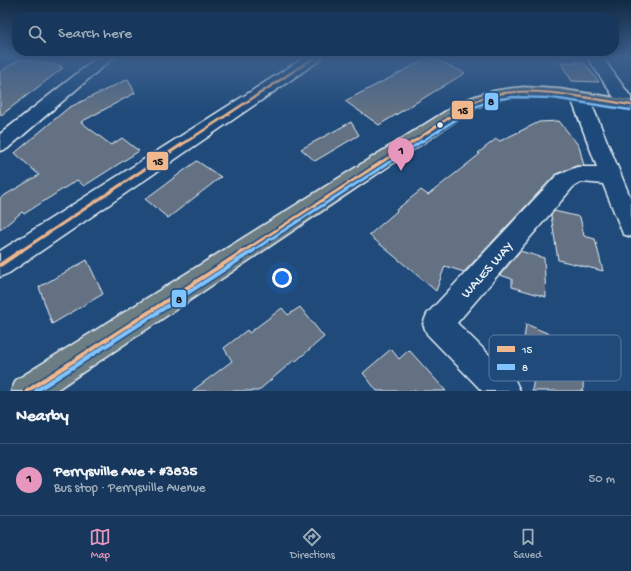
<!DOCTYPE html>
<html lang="en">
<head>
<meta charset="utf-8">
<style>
	:root { --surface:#17385c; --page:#203f62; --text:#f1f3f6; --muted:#9eacbb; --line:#365272; --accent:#e797bd }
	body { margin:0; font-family:"Gochi Hand",sans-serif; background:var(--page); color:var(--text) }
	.you { position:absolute; left:282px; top:278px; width:14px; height:14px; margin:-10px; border:3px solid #fff; border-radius:50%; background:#1a73e8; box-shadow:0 0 0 6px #1a73e833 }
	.badge { display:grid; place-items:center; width:26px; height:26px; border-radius:50%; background:var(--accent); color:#111; font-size:13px; font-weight:700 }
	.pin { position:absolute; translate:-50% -33px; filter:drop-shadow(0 1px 2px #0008) }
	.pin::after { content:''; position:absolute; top:21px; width:14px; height:12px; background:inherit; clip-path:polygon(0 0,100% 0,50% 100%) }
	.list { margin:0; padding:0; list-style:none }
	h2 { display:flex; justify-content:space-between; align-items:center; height:52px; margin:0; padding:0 16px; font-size:17px }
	h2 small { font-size:13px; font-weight:400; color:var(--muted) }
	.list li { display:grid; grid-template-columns:26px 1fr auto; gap:12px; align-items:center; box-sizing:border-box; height:72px; padding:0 16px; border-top:1px solid var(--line) }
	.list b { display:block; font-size:15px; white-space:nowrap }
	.list p { margin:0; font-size:13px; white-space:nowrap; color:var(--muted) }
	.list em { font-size:13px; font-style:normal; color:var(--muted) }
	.icon { flex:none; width:22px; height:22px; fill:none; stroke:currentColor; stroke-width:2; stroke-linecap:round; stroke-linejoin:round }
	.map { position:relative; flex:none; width:631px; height:391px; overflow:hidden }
	.search { position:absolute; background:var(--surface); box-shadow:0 2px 10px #0003; left:12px; right:12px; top:12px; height:44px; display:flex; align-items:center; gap:10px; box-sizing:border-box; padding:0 14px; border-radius:16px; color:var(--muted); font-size:15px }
	.sheet { height:124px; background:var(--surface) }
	nav { display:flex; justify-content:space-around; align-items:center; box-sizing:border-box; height:56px; border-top:1px solid var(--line); background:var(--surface); font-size:11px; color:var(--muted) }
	nav a { display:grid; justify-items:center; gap:2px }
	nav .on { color:var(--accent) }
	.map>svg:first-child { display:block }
	.building { fill:#647183; stroke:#e8f1f8 }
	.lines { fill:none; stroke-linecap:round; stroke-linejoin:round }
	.street-casing { stroke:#e8f1f8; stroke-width:3 }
	.secondary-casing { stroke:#e8f1f8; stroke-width:3 }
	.primary-casing { stroke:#e8f1f8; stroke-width:3 }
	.street { fill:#1f4a7a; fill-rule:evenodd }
	.secondary { fill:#1f4a7a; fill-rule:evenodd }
	.primary { fill:#6d7d84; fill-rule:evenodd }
	.bus-1-far2-casing { stroke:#1f4a7a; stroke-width:5 }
	.bus-1-far1-casing { stroke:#1f4a7a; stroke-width:6 }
	.bus-1-casing { stroke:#1f4a7a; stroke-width:7 }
	.bus-2-far2-casing { stroke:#1f4a7a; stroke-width:5 }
	.bus-2-far1-casing { stroke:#1f4a7a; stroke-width:6 }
	.bus-2-casing { stroke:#1f4a7a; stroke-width:7 }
	.bus-1-far2 { stroke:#f1b78d; stroke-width:2.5 }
	.bus-1-far1 { stroke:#f1b78d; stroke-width:3 }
	.bus-1 { stroke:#f1b78d; stroke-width:4 }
	.bus-2-far2 { stroke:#80c4ff; stroke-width:2.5 }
	.bus-2-far1 { stroke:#80c4ff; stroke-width:3 }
	.bus-2 { stroke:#80c4ff; stroke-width:4 }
	.bus-dot { fill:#e8f1f8; stroke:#1f4a7a; stroke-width:1.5 }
	.labels { text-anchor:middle; stroke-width:3; stroke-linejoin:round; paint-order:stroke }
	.street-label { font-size:14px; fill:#e8f1f8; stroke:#1f4a7a }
	.key { fill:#1f4a7a; stroke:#5b7ca0; stroke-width:1 }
	.key-label { font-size:11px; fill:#e8f1f8 }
	.line-badge { stroke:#1f4a7a; stroke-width:1.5 }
	.pale-badge-label { font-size:11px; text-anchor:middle; font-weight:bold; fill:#111 }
</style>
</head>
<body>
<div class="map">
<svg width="631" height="391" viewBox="0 0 631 391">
	<rect width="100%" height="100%" fill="#1f4a7a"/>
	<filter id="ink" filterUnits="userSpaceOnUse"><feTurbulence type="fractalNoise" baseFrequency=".025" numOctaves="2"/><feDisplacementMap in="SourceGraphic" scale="8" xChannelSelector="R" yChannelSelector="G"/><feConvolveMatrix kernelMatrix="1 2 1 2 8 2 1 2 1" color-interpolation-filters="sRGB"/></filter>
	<g filter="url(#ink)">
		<g class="building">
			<path d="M430,57L465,73L379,125L345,101Z"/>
			<path d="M20,59L62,66L60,68H63L0,116V72Z"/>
			<path d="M560,62L585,63L599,82L572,81Z"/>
			<path d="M128,79L135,93L81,122L111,145L122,138L139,151L84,186L77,180L24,214L22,212L0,230V198L39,175L15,153L68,108Z"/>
			<path d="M559,121L579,146L584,166H576L556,174L464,272L445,266L436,291L369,235L397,211L396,210L421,190L428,195L480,154L478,153L496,139L500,141L539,122Z"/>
			<path d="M351,122L359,135L315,161L301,149Z"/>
			<path d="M197,161L221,177L168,218L145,199Z"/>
			<path d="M554,211L580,217L584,236L595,239L603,271L558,260L551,215Z"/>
			<path d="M520,251L544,258L546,297L512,287V279L500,275Z"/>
			<path d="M87,260L103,294L52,324L39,287Z"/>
			<path d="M300,307L324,337L296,361L294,360L258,391H192L232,361L224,348L247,330L249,333L282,308L288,315Z"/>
			<path d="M526,324L584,349L583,391H532L534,378L520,371Z"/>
			<path d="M391,349L399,359L409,350L446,391H377L363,373Z"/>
		</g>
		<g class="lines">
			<defs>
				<g id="street">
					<path d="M587,57H602L631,97V108L627,109L621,108Z"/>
					<path d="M580,93L586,94L589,98L631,199V237L623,234L603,184L582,182L573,187L457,323L515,380L520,391H482L427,334L423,324L427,314L557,175L577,167H597L571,98L574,94Z"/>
				</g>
				<g id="secondary">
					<path d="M98,57H114L7,149L0,151V134Z"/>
					<path d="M305,57H322L320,60L9,273L0,277V251Z"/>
				</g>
				<path id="primary" d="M524,87L560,89L631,100V110C587,103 538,90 494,101C484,103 475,109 466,114L55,391H11L16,380L454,106C476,93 498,89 524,87Z"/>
			</defs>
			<use href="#street" class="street-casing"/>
			<use href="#secondary" class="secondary-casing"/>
			<use href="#primary" class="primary-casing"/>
			<use href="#street" class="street"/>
			<use href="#secondary" class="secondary"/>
			<use href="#primary" class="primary"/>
			<defs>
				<g id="bus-1-far2">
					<path d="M186,142L315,57"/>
					<path d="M413,142C433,129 453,114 474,102C516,80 586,98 631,105"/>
				</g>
				<g id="bus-1-far1">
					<path d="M21,251L187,141"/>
					<path d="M244,251L414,141"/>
				</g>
				<g id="bus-1">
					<path d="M0,265L22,250"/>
					<path d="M27,391L245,250"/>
				</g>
				<path id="bus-2-far2" d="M421,142L477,106L494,100L513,97L553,98L630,110"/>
				<path id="bus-2-far1" d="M252,251L422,141"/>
				<path id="bus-2" d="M36,391L254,250"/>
			</defs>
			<use href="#bus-1-far2" class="bus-1-far2-casing"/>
			<use href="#bus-1-far1" class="bus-1-far1-casing"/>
			<use href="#bus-1" class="bus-1-casing"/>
			<use href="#bus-2-far2" class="bus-2-far2-casing"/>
			<use href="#bus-2-far1" class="bus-2-far1-casing"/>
			<use href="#bus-2" class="bus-2-casing"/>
			<use href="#bus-1-far2" class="bus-1-far2"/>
			<use href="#bus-1-far1" class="bus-1-far1"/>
			<use href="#bus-1" class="bus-1"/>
			<use href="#bus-2-far2" class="bus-2-far2"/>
			<use href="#bus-2-far1" class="bus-2-far1"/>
			<use href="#bus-2" class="bus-2"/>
		</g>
	</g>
	<linearGradient id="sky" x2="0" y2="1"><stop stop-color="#112943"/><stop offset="0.51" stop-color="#3c608d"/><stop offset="1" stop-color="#3c608d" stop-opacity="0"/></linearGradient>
	<rect width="631" height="112" fill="url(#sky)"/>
	<circle class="bus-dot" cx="440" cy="125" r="3.5"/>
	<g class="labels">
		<g class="street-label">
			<text transform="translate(486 269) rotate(-48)" y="5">WALES WAY</text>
		</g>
	</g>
	<rect x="489" y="335" width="132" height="46" rx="6" class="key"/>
	<rect x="497" y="346" width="18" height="6" fill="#f1b78d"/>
	<rect x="497" y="364" width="18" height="6" fill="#80c4ff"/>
	<g class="key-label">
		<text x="522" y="353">15</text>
		<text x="522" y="371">8</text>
	</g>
	<g class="line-badge">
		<rect x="484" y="92" width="15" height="19" rx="4" fill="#80c4ff"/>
		<rect x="451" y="100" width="23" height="20" rx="4" fill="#f1b78d"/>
		<rect x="146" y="151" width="23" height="20" rx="4" fill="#f1b78d"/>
		<rect x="171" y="289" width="16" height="19" rx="4" fill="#80c4ff"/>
	</g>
	<g class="pale-badge-label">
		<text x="491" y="105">8</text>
		<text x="463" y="114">15</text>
		<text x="158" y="165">15</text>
		<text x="179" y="303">8</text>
	</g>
</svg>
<div class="you"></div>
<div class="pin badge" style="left:401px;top:171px">1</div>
<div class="search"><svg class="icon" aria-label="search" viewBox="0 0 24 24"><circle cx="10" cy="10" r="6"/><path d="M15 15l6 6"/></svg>Search here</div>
</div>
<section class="sheet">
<h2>Nearby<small></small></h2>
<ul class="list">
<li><span class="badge">1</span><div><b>Perrysville Ave + #3835</b><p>Bus stop · Perrysville Avenue</p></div><em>50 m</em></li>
</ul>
</section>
<nav>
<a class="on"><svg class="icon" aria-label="map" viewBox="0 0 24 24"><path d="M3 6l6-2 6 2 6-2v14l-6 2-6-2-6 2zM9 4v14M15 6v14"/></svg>Map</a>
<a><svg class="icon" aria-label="directions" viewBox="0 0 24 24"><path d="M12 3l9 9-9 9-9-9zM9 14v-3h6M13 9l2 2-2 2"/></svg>Directions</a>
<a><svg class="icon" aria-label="saved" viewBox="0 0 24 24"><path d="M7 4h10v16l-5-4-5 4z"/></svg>Saved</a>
</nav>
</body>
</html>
